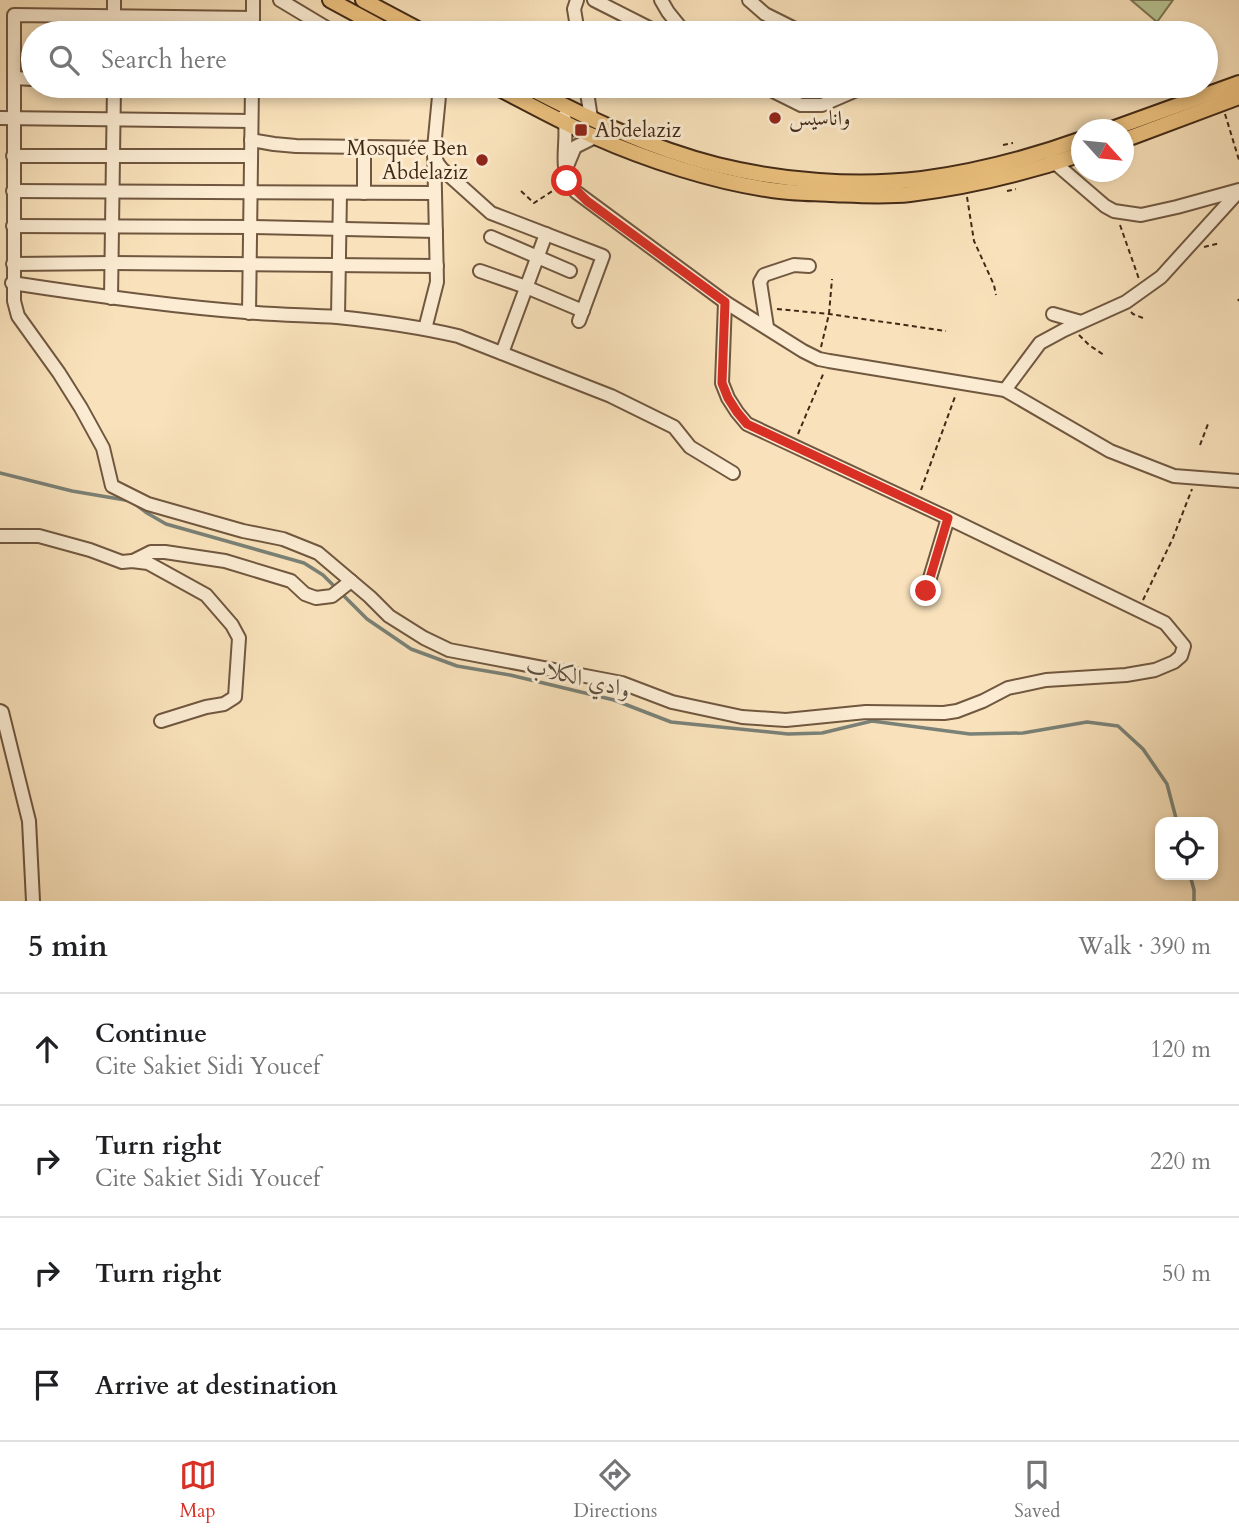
<!DOCTYPE html>
<html lang="en">
<head>
<meta charset="utf-8">
<style>
	:root { --surface:#fff; --page:#f2f2f2; --text:#202124; --muted:#757577; --line:#e0e0e0; --accent:#d93025 }
	body { margin:0; font-family:Cardo,Amiri,serif; background:var(--page); color:var(--text) }
	.controls { position:absolute; right:21px; bottom:21px; display:grid; overflow:hidden; border-radius:14px; box-shadow:0 4px 10px #0003 }
	.controls button { width:63px; height:63px; display:grid; place-items:center; padding:0; border:0; border-bottom:2px solid var(--line); background:var(--surface); color:var(--text); font:35px sans-serif }
	.compass { position:absolute; left:1071px; top:119px; width:63px; height:63px; border-radius:50%; background:var(--surface); box-shadow:0 4px 10px #0003; rotate:117deg }
	.stop { position:absolute; width:21px; height:21px; margin:-16px; border:5px solid #d93025; border-radius:50%; background:#fff }
	.stop.end { background:#d93025; border-color:#fff; box-shadow:0 2px 7px #0008 }
	.list { margin:0; padding:0; list-style:none }
	h2 { display:flex; justify-content:space-between; align-items:center; height:91px; margin:0; padding:0 28px; font-size:30px }
	h2 small { font-size:23px; font-weight:400; color:var(--muted) }
	.list li { display:grid; grid-template-columns:46px 1fr auto; gap:21px; align-items:center; box-sizing:border-box; height:112px; padding:0 28px; border-top:2px solid var(--line) }
	.list b { display:block; font-size:26px; white-space:nowrap }
	.list p { margin:0; font-size:23px; white-space:nowrap; color:var(--muted) }
	.list em { font-size:23px; font-style:normal; color:var(--muted) }
	.icon { flex:none; width:38px; height:38px; fill:none; stroke:currentColor; stroke-width:2; stroke-linecap:round; stroke-linejoin:round }
	.map { position:relative; flex:none; width:1239px; height:901px; overflow:hidden }
	.search { position:absolute; background:var(--surface); box-shadow:0 4px 10px #0003; left:21px; right:21px; top:21px; height:77px; display:flex; align-items:center; gap:18px; box-sizing:border-box; padding:0 24px; border-radius:38px; color:var(--muted); font-size:26px }
	.sheet { height:539px; background:var(--surface) }
	nav { display:flex; justify-content:space-around; align-items:center; box-sizing:border-box; height:98px; border-top:2px solid var(--line); background:var(--surface); font-size:19px; color:var(--muted) }
	nav a { display:grid; justify-items:center; gap:4px }
	nav .on { color:var(--accent) }
	.map>svg:first-child { display:block }
	.green { fill:#b8c494; stroke:#7d7655; stroke-width:2 }
	.lines { fill:none; stroke-linecap:round; stroke-linejoin:round }
	.stream { stroke:#7a8177; stroke-width:3.5 }
	.minor-casing { stroke:#70573f; stroke-width:16 }
	.major-casing { stroke:#422916; stroke-width:18 }
	.path { stroke:#422916; stroke-width:2; stroke-dasharray:5 3.5; stroke-linecap:butt }
	.minor { stroke:#fbecd3; stroke-width:12 }
	.major { stroke:#ecc17e; stroke-width:14 }
	.route { stroke:#d93025; stroke-width:9 }
	.poi-dot { fill:#8f2418; stroke:#fbecd3; stroke-width:2.5 }
	.labels { text-anchor:middle; stroke-width:6; stroke-linejoin:round; paint-order:stroke }
	.poi-label { font-size:21px; fill:#422916; stroke:#fbecd3; text-anchor:start }
	.water-label { font-size:23px; font-style:italic; fill:#5a4e3e; stroke:#fbecd3 }
</style>
</head>
<body>
<div class="map">
<svg width="1239" height="901" viewBox="0 0 1239 901">
	<rect width="100%" height="100%" fill="#f9e2bb"/>
	<filter id="stains"><feTurbulence type="fractalNoise" baseFrequency=".00286" numOctaves="4"/><feColorMatrix values="0 0 0 0 .2 0 0 0 0 .09 0 0 0 0 .02 0 0 0 .5 -.17"/></filter>
	<radialGradient id="worn" r=".72"><stop offset=".6" stop-color="#630" stop-opacity="0"/><stop offset="1" stop-color="#630" stop-opacity=".3"/></radialGradient>
	<path class="green" d="M1131,0H1173L1157,22Z"/>
	<g class="lines">
		<g class="stream">
			<path d="M0,473L72,491L131,501L147,513L166,524L304,563L323,575L367,619L411,649L457,666L510,675L614,700L671,722L788,734L822,733L872,721L970,734L1023,733L1087,722L1118,726L1143,749L1167,784L1177,822"/>
			<path d="M1190,875L1194,890V901"/>
		</g>
		<defs>
			<g id="minor">
				<path d="M280,0L335,33"/>
				<path d="M577,0L574,9L578,33"/>
				<path d="M594,0L659,33"/>
				<path d="M661,0L668,12L685,33"/>
				<path d="M749,0L765,14L803,33"/>
				<path d="M253,18L14,15V301L18,316L59,373L81,408L103,448L112,486L148,504L243,531L283,539L318,553L370,597L389,616L424,638L449,650L622,683L672,702L742,717L786,720L866,712L944,713L957,711L983,701L1008,688L1046,680L1126,675L1155,670L1174,662L1181,656L1184,646L1165,623L948,518L747,424L737,412L728,398L722,383L725,302"/>
				<path d="M114,33V0"/>
				<path d="M253,33V0"/>
				<path d="M14,78L33,79"/>
				<path d="M423,86L440,89"/>
				<path d="M586,86L591,118"/>
				<path d="M763,86L801,105H822L866,86"/>
				<path d="M564,116C568,132 563,151 565,167"/>
				<path d="M0,118L251,121"/>
				<path d="M595,137L575,147L565,171L567,181L576,192L725,302L803,351L819,359L829,361L1005,390L1110,451L1174,476L1239,481"/>
				<path d="M251,140L274,144L296,146L434,148"/>
				<path d="M364,147V193"/>
				<path d="M434,155L438,164L442,169L491,213L603,256L579,321"/>
				<path d="M13,156H251"/>
				<path d="M1051,156L1055,163L1105,206L1114,211L1141,215L1177,207L1239,190"/>
				<path d="M13,191L435,193"/>
				<path d="M13,226L250,227L436,231"/>
				<path d="M491,237L570,271"/>
				<path d="M13,264L113,263L437,266"/>
				<path d="M480,271L526,287L583,311"/>
				<path d="M12,283C90,295 167,306 246,312C276,315 306,315 337,317C377,321 419,327 458,336L611,396L674,427L690,447L733,473"/>
				<path d="M111,298L114,86"/>
				<path d="M249,313L252,86"/>
				<path d="M1053,314L1081,322"/>
				<path d="M338,317L340,193"/>
				<path d="M767,327L760,282L764,275L794,265L809,266"/>
				<path d="M425,329L437,282L434,148L440,86"/>
				<path d="M502,353L546,234"/>
				<path d="M1005,390L1040,343L1064,330L1126,302L1161,277L1239,191"/>
				<path d="M0,536H39L90,550L122,562L132,561L148,563L206,595L232,625L239,638L235,697L224,704L206,707L161,721"/>
				<path d="M133,561L151,552H165L225,561L291,581L305,594L316,598L332,596L351,581"/>
				<path d="M926,591L948,518"/>
				<path d="M0,711L2,712L29,821L33,901"/>
			</g>
			<g id="major">
				<path d="M330,0L391,33"/>
				<path d="M363,0L425,33"/>
				<path d="M494,86C527,103 559,121 593,136C647,160 714,182 772,190C791,193 811,193 830,194C857,195 884,197 910,194C969,187 1026,173 1082,154"/>
				<path d="M526,86C587,118 650,148 717,165C782,181 855,187 922,179C975,172 1032,157 1082,139"/>
				<path d="M1109,130L1239,83"/>
				<path d="M1124,140L1239,97"/>
			</g>
		</defs>
		<use href="#minor" class="minor-casing"/>
		<use href="#major" class="major-casing"/>
		<g class="path">
			<path d="M1225,114L1239,160"/>
			<path d="M1003,145L1013,143"/>
			<path d="M521,191L534,203L557,188"/>
			<path d="M1007,191L1016,189"/>
			<path d="M967,197L974,241L994,285L996,295"/>
			<path d="M1120,225L1139,279"/>
			<path d="M1204,247L1220,243"/>
			<path d="M1238,299L1239,301"/>
			<path d="M777,309L829,314L946,331"/>
			<path d="M1131,312L1133,314L1143,318"/>
			<path d="M1079,335L1089,345L1104,355"/>
			<path d="M821,347L829,314L832,279"/>
			<path d="M798,434L824,372"/>
			<path d="M1200,445L1208,424"/>
			<path d="M921,490L956,394"/>
			<path d="M1143,600L1173,538L1192,489"/>
		</g>
		<use href="#minor" class="minor"/>
		<use href="#major" class="major"/>
	</g>
	<g class="lines">
		<path class="route" d="M567,181L587,201L725,302L722,383L728,398L737,412L747,424L948,518L926,591"/>
	</g>
	<g class="poi-dot">
		<circle cx="775" cy="118" r="7"/>
		<rect x="574" y="123" width="14" height="14" rx="3.5"/>
		<circle cx="482" cy="160" r="7"/>
	</g>
	<g class="labels">
		<g class="poi-label">
			<text x="789" y="125">واناسيس</text>
			<text x="595" y="137">Abdelaziz</text>
			<text x="468" y="155" text-anchor="end">Mosquée Ben<tspan x="468" dy="24">Abdelaziz</tspan></text>
		</g>
		<g class="water-label">
			<text transform="translate(579 677) rotate(14)" y="8">وادي الكلاب</text>
		</g>
	</g>
	<rect width="100%" height="100%" filter="url(#stains)"/>
	<rect width="100%" height="100%" fill="url(#worn)"/>
</svg>
<div class="controls">
<button><svg class="icon" aria-label="locate" viewBox="0 0 24 24"><circle cx="12" cy="12" r="6"/><path d="M12 2v4M12 18v4M2 12h4M18 12h4"/></svg></button>
</div>
<svg class="compass" viewBox="-18 -18 36 36"><path d="M0-13l5 13h-10z" fill="#e53935"/><path d="M0 13l5-13h-10z" fill="#757577"/></svg>
<div class="stop" style="left:567px;top:181px"></div>
<div class="stop end" style="left:926px;top:591px"></div>
<div class="search"><svg class="icon" aria-label="search" viewBox="0 0 24 24"><circle cx="10" cy="10" r="6"/><path d="M15 15l6 6"/></svg>Search here</div>
</div>
<section class="sheet">
<h2>5 min<small>Walk · 390 m</small></h2>
<ul class="list">
<li><svg class="icon" aria-label="ahead" viewBox="0 0 24 24"><path d="M12 20V5M6 11l6-6 6 6"/></svg><div><b>Continue</b><p>Cite Sakiet Sidi Youcef</p></div><em>120 m</em></li>
<li><svg class="icon" aria-label="right" viewBox="0 0 24 24"><path d="M7 20v-9h11M14 6l5 5-5 5"/></svg><div><b>Turn right</b><p>Cite Sakiet Sidi Youcef</p></div><em>220 m</em></li>
<li><svg class="icon" aria-label="right" viewBox="0 0 24 24"><path d="M7 20v-9h11M14 6l5 5-5 5"/></svg><div><b>Turn right</b></div><em>50 m</em></li>
<li><svg class="icon" aria-label="arrive" viewBox="0 0 24 24"><path d="M6 21V4h12l-3 4 3 4H6"/></svg><div><b>Arrive at destination</b></div></li>
</ul>
</section>
<nav>
<a class="on"><svg class="icon" aria-label="map" viewBox="0 0 24 24"><path d="M3 6l6-2 6 2 6-2v14l-6 2-6-2-6 2zM9 4v14M15 6v14"/></svg>Map</a>
<a><svg class="icon" aria-label="directions" viewBox="0 0 24 24"><path d="M12 3l9 9-9 9-9-9zM9 14v-3h6M13 9l2 2-2 2"/></svg>Directions</a>
<a><svg class="icon" aria-label="saved" viewBox="0 0 24 24"><path d="M7 4h10v16l-5-4-5 4z"/></svg>Saved</a>
</nav>
</body>
</html>
